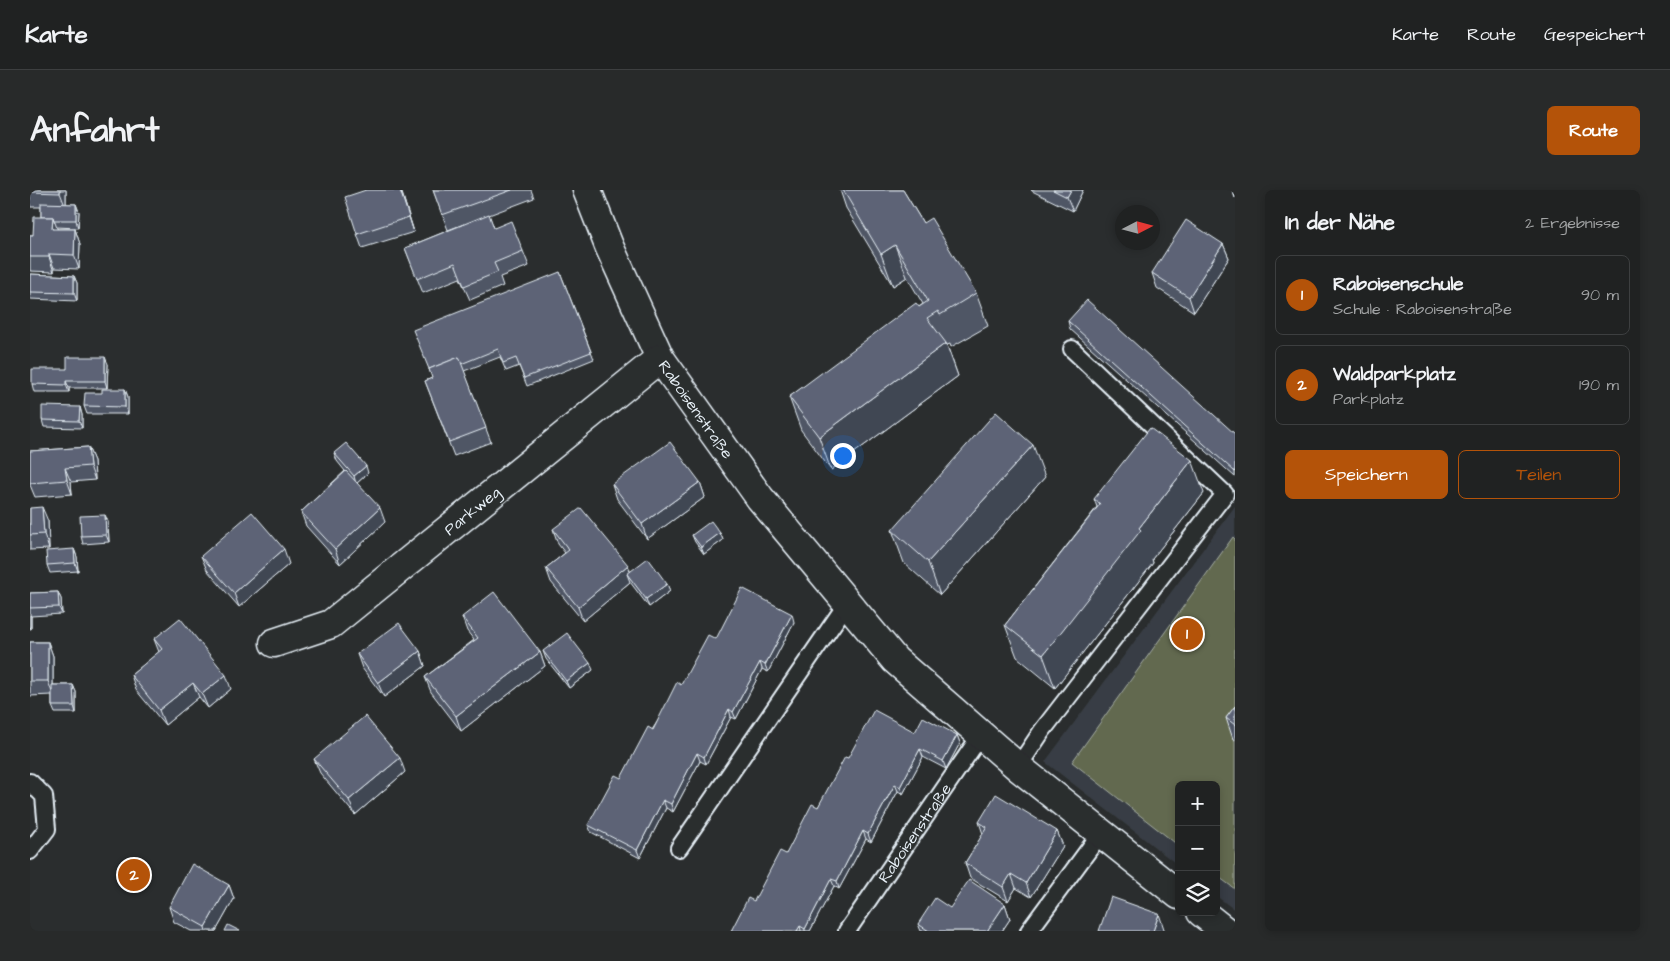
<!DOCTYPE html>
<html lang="de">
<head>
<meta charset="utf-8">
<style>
	:root { --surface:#202222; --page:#282a2a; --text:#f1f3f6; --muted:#a2a4a5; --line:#3d3f40; --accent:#b45309 }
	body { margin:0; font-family:"Architects Daughter",sans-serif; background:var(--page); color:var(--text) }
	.controls { position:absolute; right:15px; bottom:15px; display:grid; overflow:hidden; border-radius:8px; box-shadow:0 2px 8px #0003 }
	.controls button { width:45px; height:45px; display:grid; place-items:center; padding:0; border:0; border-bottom:1px solid var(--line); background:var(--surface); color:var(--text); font:25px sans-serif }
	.compass { position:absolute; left:1085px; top:15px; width:45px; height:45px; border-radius:50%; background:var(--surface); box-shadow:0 2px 8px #0003; rotate:84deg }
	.you { position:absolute; left:812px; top:265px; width:18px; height:18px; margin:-12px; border:4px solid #fff; border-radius:50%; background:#1a73e8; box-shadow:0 0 0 8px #1a73e833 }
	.badge { display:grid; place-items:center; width:32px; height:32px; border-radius:50%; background:var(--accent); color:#fff; font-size:16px; font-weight:700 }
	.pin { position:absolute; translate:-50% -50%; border:2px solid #fff; box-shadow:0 1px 5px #0006 }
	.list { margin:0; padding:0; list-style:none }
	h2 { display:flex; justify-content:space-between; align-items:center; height:65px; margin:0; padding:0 20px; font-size:21px }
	h2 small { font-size:16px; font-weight:400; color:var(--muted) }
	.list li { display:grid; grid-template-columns:32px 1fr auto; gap:15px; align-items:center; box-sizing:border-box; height:80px; margin:0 10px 10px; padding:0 10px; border:1px solid var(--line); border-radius:8px }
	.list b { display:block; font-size:19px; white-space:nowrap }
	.list p { margin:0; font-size:16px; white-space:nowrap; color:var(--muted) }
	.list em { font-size:16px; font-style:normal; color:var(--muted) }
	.actions { display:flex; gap:10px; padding:15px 20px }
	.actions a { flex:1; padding:11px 0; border:1px solid var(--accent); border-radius:8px; text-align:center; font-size:18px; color:var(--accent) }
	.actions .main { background:var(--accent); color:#fff }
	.icon { flex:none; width:28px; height:28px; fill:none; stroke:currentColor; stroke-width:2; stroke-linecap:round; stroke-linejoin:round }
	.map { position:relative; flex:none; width:1205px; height:741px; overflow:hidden; border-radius:8px }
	header { display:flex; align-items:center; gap:30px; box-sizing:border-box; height:70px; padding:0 25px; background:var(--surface); border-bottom:1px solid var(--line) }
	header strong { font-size:24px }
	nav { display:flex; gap:28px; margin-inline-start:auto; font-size:18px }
	.intro { display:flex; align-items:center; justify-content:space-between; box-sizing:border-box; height:120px; padding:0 30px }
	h1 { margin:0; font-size:35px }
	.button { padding:12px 22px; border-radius:8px; background:var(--accent); color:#fff; font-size:18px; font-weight:700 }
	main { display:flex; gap:30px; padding:0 30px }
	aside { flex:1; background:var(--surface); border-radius:8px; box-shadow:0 2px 8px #0003 }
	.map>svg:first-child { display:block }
	.built { fill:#393e44 }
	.green { fill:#62694f; stroke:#a5ada4 }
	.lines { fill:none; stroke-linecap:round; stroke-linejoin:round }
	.lane-casing { stroke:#e8f1f8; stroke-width:20 }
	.street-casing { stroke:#e8f1f8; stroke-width:31 }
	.lane { stroke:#2a2d2e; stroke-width:16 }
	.street { stroke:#2a2d2e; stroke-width:28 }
	.wall { fill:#505665; stroke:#e8f1f8 }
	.shaded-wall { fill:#414653; stroke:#e8f1f8 }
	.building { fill:#5d6476; stroke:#e8f1f8 }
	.labels { text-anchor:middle; stroke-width:4; stroke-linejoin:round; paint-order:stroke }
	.street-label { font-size:16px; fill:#e8f1f8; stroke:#2a2d2e }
</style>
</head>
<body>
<header>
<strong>Karte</strong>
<nav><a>Karte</a><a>Route</a><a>Gespeichert</a></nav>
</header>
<div class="intro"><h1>Anfahrt</h1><a class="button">Route</a></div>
<main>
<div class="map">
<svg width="1205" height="741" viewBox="0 0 1205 741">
	<rect width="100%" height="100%" fill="#2a2d2e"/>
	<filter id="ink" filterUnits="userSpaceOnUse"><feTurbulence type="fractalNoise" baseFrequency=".02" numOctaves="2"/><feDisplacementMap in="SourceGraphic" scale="10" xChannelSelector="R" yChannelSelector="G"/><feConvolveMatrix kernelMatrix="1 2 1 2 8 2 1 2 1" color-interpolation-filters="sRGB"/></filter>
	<g filter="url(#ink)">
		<path class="built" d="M1205,316V720L1186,706V595H1149V676L1015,572Z"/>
		<path class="green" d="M1203,347L1205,349V547L1204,549L1205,550V699L1186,685V595H1149V656L1042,572Z"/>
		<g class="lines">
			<defs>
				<g id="lane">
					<path d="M988,577L1012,541L1195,304L1042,159"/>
					<path d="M0,592L14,606L17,639L0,661"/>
					<path d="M649,658L818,412"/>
					<path id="s1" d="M817,741L951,545"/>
					<path d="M999,741L1071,643"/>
				</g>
				<g id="street">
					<path id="s2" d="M557,0L579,56L630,168L730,308L865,470L988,577L1149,705"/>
					<path id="s3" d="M244,453L301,434L630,168"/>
					<path d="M1171,722L1195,741"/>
				</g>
			</defs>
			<use href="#lane" class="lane-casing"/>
			<use href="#street" class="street-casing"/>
			<use href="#lane" class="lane"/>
			<use href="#street" class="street"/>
		</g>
		<g class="wall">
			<path d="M0,0H36V14H46L49,22L48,38L26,37L27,39H45L50,54L49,79L24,78V82L0,81V45H3L11,27V17H0Z"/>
			<path d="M371,0L384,42L332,58L327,44Z"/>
			<path d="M403,0H501L504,8L459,25L464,38L493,61L499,76L470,87L473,96L440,110L430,88L393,103L375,58L434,34L418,40Z"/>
			<path d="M810,0H873L893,33L946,103L958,136L921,157L920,154L917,155L928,186L801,280L771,240L759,207L893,114L877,87L863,96L816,18Z"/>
			<path d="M1001,0H1053L1043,21L1002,1Z"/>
			<path d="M1202,0H1205V8Z"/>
			<path d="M1193,54L1199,68L1164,122L1127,98L1122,83Z"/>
			<path d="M530,82L564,169L497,196L489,176L476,181L470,167L434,181L461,252L424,266L395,191L402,188Z"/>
			<path d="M0,84L44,86L47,93V111L0,109Z"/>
			<path d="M1038,131L1205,244V287L1040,139Z"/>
			<path d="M78,174L77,198H39V202H4L2,194L37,179Z"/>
			<path d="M95,199L98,207V224H57L54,216Z"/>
			<path d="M50,217L52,225V238L14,237L12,230Z"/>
			<path d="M58,257L64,271L65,290L41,292L42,304L5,307L0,295V261Z"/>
			<path d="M304,263L338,283L327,293L355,332L310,374L276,336L271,322L315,281L307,271Z"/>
			<path d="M1015,287L910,405L874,373L862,340Z"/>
			<path d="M670,292L675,307L617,349L587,309L582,294Z"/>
			<path d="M1174,303L1122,369L1123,373L1025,498L987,467L975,435L1067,317L1064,309Z"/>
			<path d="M0,318L18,331L19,359L0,360Z"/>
			<path d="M75,325L78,332L79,352L53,354L51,346Z"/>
			<path d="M523,339L598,375L600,382L637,394L640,401L619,417L600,392L553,431L521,392L516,378L535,363L528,354Z"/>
			<path d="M690,343L693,350L674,364L665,352L662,345Z"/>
			<path d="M44,359L47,367L48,381L20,383L17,375Z"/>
			<path d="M171,366L259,374L209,417L177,380Z"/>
			<path d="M28,402L31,409L32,424L1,426V439H0V403Z"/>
			<path d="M432,427L510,462L515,476L431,541L401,502L395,487L444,450L437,441Z"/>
			<path d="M764,432L738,482L732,479L706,529L701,527L676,574L670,571L643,622L636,618L610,668L561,642L558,635L591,588L651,495L686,449Z"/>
			<path d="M124,449L201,499L178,518L169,507L135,535L106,500L101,485L129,462Z"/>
			<path d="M0,452H18L23,466V495H43L46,502V523H25L22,516V505L0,506Z"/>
			<path d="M390,461L395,476L354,507L332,478L327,464Z"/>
			<path d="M513,461L563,480L539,498L516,469Z"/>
			<path d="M1205,516V550L1203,549L1196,528Z"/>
			<path d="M885,542L927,545L930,553L916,579L893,567L873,604L868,601L841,652L836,649L809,699L804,696L780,741H701L724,711L788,617L818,568Z"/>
			<path d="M284,569L375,582L325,625L290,583Z"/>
			<path d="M949,632L1027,641L1033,656L1001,707L986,698L978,711L940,688L935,673L953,644Z"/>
			<path d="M199,695L204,709L186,741H161L144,732L139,717Z"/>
			<path d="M975,714L980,729L972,741H891L888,734L920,718Z"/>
		</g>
		<g class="shaded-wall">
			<path d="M30,0H36V18L30,3Z"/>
			<path d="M370,0H371L384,42Z"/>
			<path d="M1041,0H1053L1043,21L1037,7Z"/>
			<path d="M46,14L49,22L48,38L46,30Z"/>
			<path d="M23,27L28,41L22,39Z"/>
			<path d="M45,39L50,54L49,79L44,65Z"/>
			<path d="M1193,54L1199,68L1164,122L1159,107Z"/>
			<path d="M865,55L877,87L863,96L851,64Z"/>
			<path d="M19,64L24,78V82L19,67Z"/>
			<path d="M44,86L47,93V111L44,103Z"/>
			<path d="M916,153L928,186L801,280L789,247Z"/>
			<path d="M75,167L78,174L77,198L75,191Z"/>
			<path d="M36,191L39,198V202L36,195Z"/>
			<path d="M95,199L98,207V224L95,217Z"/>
			<path d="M50,217L52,225V238L49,231Z"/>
			<path d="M1003,255L1015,287L910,405L898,372Z"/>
			<path d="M58,257L64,271L65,290L60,276Z"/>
			<path d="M1162,270L1174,303L1122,369L1123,373L1025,498L1013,465L1109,338Z"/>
			<path d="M336,276L338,283L326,294L324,286Z"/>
			<path d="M35,278L41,292L42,304L37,290Z"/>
			<path d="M670,292L675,307L617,349L612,334Z"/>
			<path d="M12,317L18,331L19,359L14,344Z"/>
			<path d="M350,318L355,332L310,374L305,359Z"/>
			<path d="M75,325L78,332L79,352L76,345Z"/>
			<path d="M690,343L693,350L674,364L671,357Z"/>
			<path d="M44,359L47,367L48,381L45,373Z"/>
			<path d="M254,359L259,374L209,417L204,403Z"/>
			<path d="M598,375L603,389L597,384L600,392L553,431L548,417Z"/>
			<path d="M637,394L640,401L619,417L616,409Z"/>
			<path d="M28,402L31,409L32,424L29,417Z"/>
			<path d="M762,424L764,432L738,482L735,475Z"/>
			<path d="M0,425L1,426V439L0,436Z"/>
			<path d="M18,452L23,466V505L18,491Z"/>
			<path d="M390,461L395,476L354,507L348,493Z"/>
			<path d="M510,462L515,476L431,541L426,526Z"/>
			<path d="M730,472L732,479L706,529L703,522Z"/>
			<path d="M560,473L563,480L539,498L536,491Z"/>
			<path d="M196,485L201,499L178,518L172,504Z"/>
			<path d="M163,493L169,507L135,535L129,520Z"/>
			<path d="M43,495L46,502V523L44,516Z"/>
			<path d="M699,519L701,527L676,574L674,567Z"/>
			<path d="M927,545L930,553L916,579L913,571Z"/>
			<path d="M890,559L893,567L873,604L870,597Z"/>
			<path d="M667,563L670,571L643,622L641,614Z"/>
			<path d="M370,568L375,582L325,625L319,610Z"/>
			<path d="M865,594L868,601L841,652L838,644Z"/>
			<path d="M633,610L636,618L610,668L607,660Z"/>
			<path d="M833,641L836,649L809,699L807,691Z"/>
			<path d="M1027,641L1033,656L1001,707L996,693Z"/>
			<path d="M981,684L986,698L978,711L973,697Z"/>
			<path d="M801,689L804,696L780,741H775V739Z"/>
			<path d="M199,695L204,709L186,741H176L175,737Z"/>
			<path d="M975,714L980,729L972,741H957Z"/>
			<path d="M1129,724L1134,739V741H1123Z"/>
			<path d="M770,736L771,741H767Z"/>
		</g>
		<g class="building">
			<path d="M0,0H30V3L0,2Z"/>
			<path d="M336,0H370L379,27L327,44L315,7Z"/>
			<path d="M403,0H482L412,25Z"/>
			<path d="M813,0H873L893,33L901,28L946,103L910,125L908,121L897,128L916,153L789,247L759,207L886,113L889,117L898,111L865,55L851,64Z"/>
			<path d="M1023,0H1041L1037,7Z"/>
			<path d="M11,13L46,14V30H24L23,27H11Z"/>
			<path d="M459,24L464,38L481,31L493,61L464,73L468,82L434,96L425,73L387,89L375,58Z"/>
			<path d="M4,27H23L22,39H45L44,65L19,64V67H0V45H3Z"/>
			<path d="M1156,30L1193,54L1159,107L1122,83Z"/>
			<path d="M530,82L561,162L494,188L486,168L473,173L468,159L431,174L429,167L399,179L401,184L383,140Z"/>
			<path d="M0,84L44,86V103L0,102Z"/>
			<path d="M1057,110L1205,244V282L1038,131Z"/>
			<path d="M37,167H75V191H36V195L2,194V179H37Z"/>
			<path d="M429,167L456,238L419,252L395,191L402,188L399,179Z"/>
			<path d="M72,199H95V217L54,216L55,203H72Z"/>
			<path d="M12,216L50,217L49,231L12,230Z"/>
			<path d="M966,222L1003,255L898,372L862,340Z"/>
			<path d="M1120,238L1162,270L1109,338L1111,340L1013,465L975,435L1070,314L1064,309Z"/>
			<path d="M640,252L670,292L612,334L582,294Z"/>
			<path d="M316,253L336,276L324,286L304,263Z"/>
			<path d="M58,257L60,276L35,278L37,290L0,293V261Z"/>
			<path d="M316,281L350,318L305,359L271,322Z"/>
			<path d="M12,317L14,344L0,345V318Z"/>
			<path d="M551,318L598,375L548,417L516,378L539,360L523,339Z"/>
			<path d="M222,322L254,359L204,403L171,366Z"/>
			<path d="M75,325L76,345L51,346L50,326Z"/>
			<path d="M681,331L690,343L671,357L662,345Z"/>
			<path d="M44,359L45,373L17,375L16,361Z"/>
			<path d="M618,368L637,394L616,409L597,384Z"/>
			<path d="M712,398L762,424L735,475L730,472L703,522L699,519L674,567L667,563L641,614L633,610L607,660L558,635L585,585L591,588L618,537L623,540L647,492L651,495L678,445L686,449Z"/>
			<path d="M28,402L29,417L0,418V403Z"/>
			<path d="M464,402L510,462L426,526L395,487L448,448L432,427Z"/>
			<path d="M150,428L196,485L172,504L163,493L129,520L101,485L132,459L124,449Z"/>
			<path d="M369,433L390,461L348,493L327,464Z"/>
			<path d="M537,443L560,473L536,491L513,461Z"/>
			<rect x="0" y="452" width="18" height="39"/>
			<path d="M22,495H43L44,516H22Z"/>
			<path d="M1205,516V535L1196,528Z"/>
			<path d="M844,520L885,542L893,527L927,545L913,571L890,559L870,597L865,594L838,644L833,641L807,691L801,689L775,739L770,736L767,741H701L718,708L724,711L750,661L756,664L782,614L788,617L815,567L818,568Z"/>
			<path d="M335,526L370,568L319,610L284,569Z"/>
			<path d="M966,604L1027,641L996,693L981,684L973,697L935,673L957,637L949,632Z"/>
			<path d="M162,674L199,695L175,737L139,717Z"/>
			<path d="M939,690L975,714L957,741H899L888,734L905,708L920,718Z"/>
			<path d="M1081,707L1129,724L1123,741H1069Z"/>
			<path d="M198,735L210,741H195Z"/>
		</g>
	</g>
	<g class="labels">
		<g class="street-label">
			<text dy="6" stroke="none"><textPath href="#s2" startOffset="246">Raboisenstraße</textPath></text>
			<text dy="6" stroke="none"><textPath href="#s3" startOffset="241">Parkweg</textPath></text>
			<text dy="6" stroke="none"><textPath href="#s1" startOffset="119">Raboisenstraße</textPath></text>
		</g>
	</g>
</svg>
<div class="controls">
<button>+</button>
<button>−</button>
<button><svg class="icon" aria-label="layers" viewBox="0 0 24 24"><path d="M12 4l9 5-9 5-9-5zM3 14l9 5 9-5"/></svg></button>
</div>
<svg class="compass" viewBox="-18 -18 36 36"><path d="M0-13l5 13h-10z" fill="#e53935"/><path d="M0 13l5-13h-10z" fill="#a2a4a5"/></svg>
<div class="you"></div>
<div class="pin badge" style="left:1157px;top:444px">1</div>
<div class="pin badge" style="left:104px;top:685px">2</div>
</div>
<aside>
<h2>In der Nähe<small>2 Ergebnisse</small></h2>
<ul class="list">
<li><span class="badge">1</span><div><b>Raboisenschule</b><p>Schule · Raboisenstraße</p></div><em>90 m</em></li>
<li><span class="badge">2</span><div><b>Waldparkplatz</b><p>Parkplatz</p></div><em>190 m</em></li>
</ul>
<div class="actions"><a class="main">Speichern</a><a>Teilen</a></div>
</aside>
</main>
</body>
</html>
